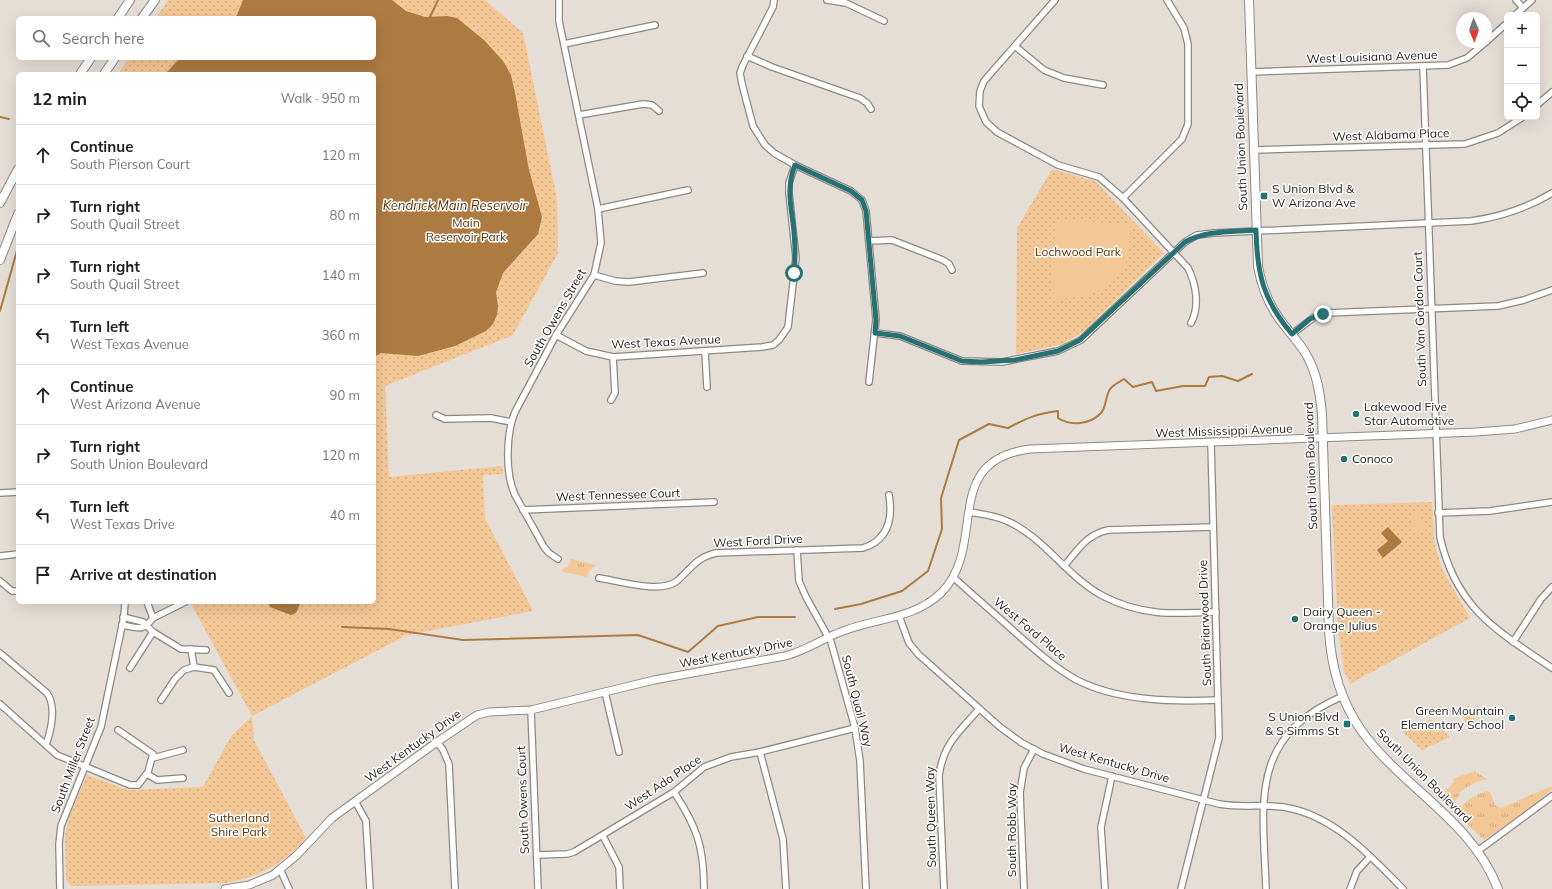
<!DOCTYPE html>
<html lang="en">
<head>
<meta charset="utf-8">
<style>
	:root { --surface:#fff; --page:#f2f2f2; --text:#222; --muted:#767676; --line:#e0e0e0 }
	body { margin:0; font-family:Mulish,sans-serif; background:var(--page); color:var(--text) }
	.controls { position:absolute; right:12px; top:12px; display:grid; overflow:hidden; border-radius:6px; box-shadow:0 4px 16px #0002 }
	.controls button { width:36px; height:36px; display:grid; place-items:center; padding:0; border:0; border-bottom:1px solid var(--line); background:var(--surface); color:var(--text); font:20px sans-serif }
	.compass { position:absolute; left:1456px; top:12px; width:36px; height:36px; border-radius:50%; background:var(--surface); box-shadow:0 4px 16px #0002; rotate:178deg }
	.stop { position:absolute; width:12px; height:12px; margin:-9px; border:3px solid #277173; border-radius:50%; background:#fff }
	.stop.end { background:#277173; border-color:#fff; box-shadow:0 1px 4px #0008 }
	.list { margin:0; padding:0; list-style:none }
	h2 { display:flex; justify-content:space-between; align-items:center; height:52px; margin:0; padding:0 16px; font-size:17px }
	h2 small { font-size:13px; font-weight:400; color:var(--muted) }
	.list li { display:grid; grid-template-columns:26px 1fr auto; gap:12px; align-items:center; box-sizing:border-box; height:60px; padding:0 16px; border-top:1px solid var(--line) }
	.list b { display:block; font-size:15px; white-space:nowrap }
	.list p { margin:0; font-size:13px; white-space:nowrap; color:var(--muted) }
	.list em { font-size:13px; font-style:normal; color:var(--muted) }
	.icon { flex:none; width:22px; height:22px; fill:none; stroke:currentColor; stroke-width:2; stroke-linecap:round; stroke-linejoin:round }
	.map { position:relative; flex:none; width:1552px; height:889px; overflow:hidden }
	.search { position:absolute; background:var(--surface); box-shadow:0 4px 16px #0002; left:16px; top:16px; width:360px; height:44px; display:flex; align-items:center; gap:10px; box-sizing:border-box; padding:0 14px; border-radius:6px; color:var(--muted); font-size:15px }
	.panel { position:absolute; background:var(--surface); box-shadow:0 4px 16px #0002; left:16px; top:72px; width:360px; height:532px; border-radius:6px }
	.map>svg:first-child { display:block }
	.grass { fill:url(#grass-tufts) }
	.park { fill:url(#park-dots) }
	.pitch { fill:#f4c797 }
	.water { fill:#ad7b42 }
	.lines { fill:none; stroke-linecap:round; stroke-linejoin:round }
	.stream { stroke:#ad7b42; stroke-width:2 }
	.minor-casing { stroke:#8e8882; stroke-width:8 }
	.tertiary-casing { stroke:#8e8882; stroke-width:9 }
	.secondary-casing { stroke:#8e8882; stroke-width:10 }
	.primary-casing { stroke:#8e8882; stroke-width:10 }
	.minor { stroke:#fff; stroke-width:5.5 }
	.tertiary { stroke:#fff; stroke-width:7 }
	.secondary { stroke:#fff; stroke-width:8 }
	.primary { stroke:#fff; stroke-width:8 }
	.route { stroke:#277173; stroke-width:5 }
	.poi-dot { fill:#277173; stroke:#fff; stroke-width:1.5 }
	.labels { text-anchor:middle; stroke-width:3; stroke-linejoin:round; paint-order:stroke }
	.street-label { font-size:12px; fill:#201d1b; stroke:#fff }
	.poi-label { font-size:12px; fill:#201d1b; stroke:#fff; text-anchor:start }
	.park-label { font-size:12px; fill:#573404; stroke:#fff }
	.water-label { font-size:13px; font-style:italic; fill:#563404; stroke:#fff }
</style>
</head>
<body>
<div class="map">
<svg width="1552" height="889" viewBox="0 0 1552 889">
	<defs>
		<pattern id="grass-tufts" width="24" height="20" patternUnits="userSpaceOnUse"><rect width="24" height="20" fill="#f4c797"/><path d="M3 7l-1-3M5 7V3M7 7l1-3M15 17l-1-3M17 17v-4M19 17l1-3" fill="none" stroke="#d1aa82"/></pattern>
		<pattern id="park-dots" width="8" height="8" patternUnits="userSpaceOnUse"><rect width="8" height="8" fill="#f4c797"/><path d="M2 2h.1M6 6h.1" fill="none" stroke="#d1aa82" stroke-width="1.8" stroke-linecap="round"/></pattern>
	</defs>
	<rect width="100%" height="100%" fill="#e5ded7"/>
	<g class="grass">
		<path d="M571,559L596,565L589,571L587,577L560,571L568,566Z"/>
		<path d="M1475,771L1488,780C1478,779 1467,787 1460,792C1459,799 1455,802 1448,803L1441,796L1454,782L1453,779Z"/>
		<path d="M1552,786V789L1535,804L1484,840L1460,817C1458,802 1475,796 1486,791L1490,792L1495,805L1501,808Z"/>
	</g>
	<g class="park">
		<path d="M168,0H485L523,33L557,198L558,253L513,335L385,386L389,477L502,466L503,474L483,475L485,518L533,611L407,635L252,716L254,740L306,838C286,863 256,878 225,883L71,886L66,880L65,836L69,817L87,775L128,790L203,787L231,736L252,716L190,602H374V74H118L129,58H374V18H156Z"/>
		<path d="M1052,169L1095,181L1164,253L1085,330L1064,344L1016,354L1017,228Z"/>
		<path d="M1432,502L1434,539L1441,567L1470,618L1350,684L1344,671L1338,630L1332,505Z"/>
		<path d="M1431,719L1450,737L1422,750L1403,732Z"/>
	</g>
	<g class="pitch">
		<path d="M1059,219L1131,225C1129,236 1131,252 1126,262C1112,295 1084,297 1053,299L1055,223Z"/>
		<path d="M1418,512L1427,529L1418,534L1409,517Z"/>
		<path d="M1469,706L1476,722L1467,726L1460,710Z"/>
	</g>
	<g class="water">
		<path d="M243,0H392L406,11L425,17L447,16L457,18L484,40L503,61L511,75L515,93L529,170L542,217L538,234L503,273L496,292L498,307L497,315L493,324L486,331L455,346L418,356L381,353L374,357V74H165L180,58H374V18H234L237,15Z"/>
		<path d="M1388,527L1402,542L1383,558L1377,550L1388,541L1381,533Z"/>
		<path d="M268,602H301L296,613L291,615L270,607Z"/>
	</g>
	<g class="lines">
		<g class="stream">
			<path d="M430,17L438,0"/>
			<path d="M0,117L9,119"/>
			<path d="M0,311L18,247"/>
			<path d="M835,609L861,604L902,591L928,571L942,529L941,498L959,440L989,424L1008,428C1025,419 1038,413 1058,411V418C1070,426 1090,425 1101,413C1107,407 1105,394 1111,388C1114,384 1120,382 1124,379L1133,387L1152,382L1156,391L1183,386H1205L1209,377L1222,376L1238,381L1252,374"/>
			<path d="M342,627L389,629L463,640L638,635L688,652L718,626L758,617H795"/>
		</g>
		<defs>
			<g id="minor">
				<path d="M774,0L773,7L743,65L740,73L742,84L753,126L765,145L774,153L795,165L851,191L862,200L866,211L876,319L869,382"/>
				<path d="M827,0L846,3L884,21"/>
				<path d="M1055,0L984,81L980,91L979,106L986,122L997,132L1058,165L1099,177L1123,198L1188,268C1196,284 1200,306 1191,323"/>
				<path d="M1516,0L1523,8"/>
				<path d="M1515,15L1532,0"/>
				<path d="M1486,42L1507,23"/>
				<path d="M564,44L655,25"/>
				<path d="M1015,46L1044,70L1064,78L1103,85"/>
				<path d="M747,56L772,67L860,98L867,103L871,109"/>
				<path d="M1423,67L1440,537C1456,608 1496,630 1552,668"/>
				<path d="M1251,72L1448,65L1467,58L1486,42"/>
				<path d="M1537,105L1552,92"/>
				<path d="M579,115L643,104L652,105L659,111"/>
				<path d="M1254,150L1465,144L1498,133L1523,117"/>
				<path d="M1123,198L1182,139L1188,124V44L1184,28L1167,0"/>
				<path d="M598,209L688,190"/>
				<path d="M869,241L892,240L943,260L949,264L952,270"/>
				<path d="M594,275L615,281L629,282L703,273"/>
				<path d="M875,333L900,336L962,361L1002,362L1058,351L1081,340L1185,242L1197,235L1214,233L1471,221C1500,217 1527,208 1552,193"/>
				<path d="M1292,334L1313,318L1327,313L1498,306L1524,300L1552,290"/>
				<path d="M556,335L586,351L613,357L762,347L773,345L779,340L788,327L796,258L789,193V183L795,165"/>
				<path d="M705,351L707,387"/>
				<path d="M611,400L615,393L613,357"/>
				<path d="M436,415L445,419L491,418L511,422"/>
				<path d="M0,493L18,492"/>
				<path d="M523,510L714,502"/>
				<path d="M969,512C982,514 995,515 1007,521C1044,537 1067,577 1103,596C1141,616 1174,614 1216,612"/>
				<path d="M1438,513L1490,511L1552,502"/>
				<path d="M797,550L799,581L806,597L831,642L855,728L860,761L866,889"/>
				<path d="M0,556L18,554"/>
				<path d="M558,559L549,553L544,547L515,495C505,473 506,434 515,412L556,335L594,275L601,243L598,209L559,21V0"/>
				<path d="M1064,566C1079,549 1086,535 1108,530L1213,527"/>
				<path d="M953,577C974,596 996,615 1017,634C1035,650 1054,667 1075,679C1116,701 1173,702 1218,700"/>
				<path d="M599,578C619,581 661,594 677,581C692,568 695,558 716,553L863,548C888,540 893,519 889,495"/>
				<path d="M0,581L12,591H18"/>
				<path d="M899,616L909,643L918,654L1000,727L1022,743L1043,754L1084,769L1219,804C1241,808 1262,804 1283,807C1332,814 1370,855 1403,889"/>
				<path d="M123,617L143,622L153,632L181,649L206,650"/>
				<path d="M153,618L185,602"/>
				<path d="M122,625C138,628 142,632 153,618L147,602"/>
				<path d="M1513,642L1541,599L1552,587"/>
				<path d="M0,653L47,693C57,707 51,730 46,745"/>
				<path d="M194,667L214,670L229,693"/>
				<path d="M130,668L153,632"/>
				<path d="M605,692L619,752"/>
				<path d="M161,700L175,679L184,670L194,667L191,649"/>
				<path d="M0,704L57,755L130,785H138L148,772L153,754L118,730"/>
				<path d="M531,710L538,889"/>
				<path d="M437,742L443,750L449,764L455,889"/>
				<path d="M760,752L783,839L786,889"/>
				<path d="M153,758L183,750"/>
				<path d="M147,774L157,780L183,778"/>
				<path d="M674,792C697,827 704,847 704,889"/>
				<path d="M355,801L366,821L370,889"/>
				<path d="M603,836L619,867L620,889"/>
				<path d="M1479,850L1552,796"/>
				<path d="M537,855L567,854L574,852L674,792L704,767L731,757L760,752L855,728"/>
				<path d="M280,869L289,889"/>
				<path d="M60,889L59,844L61,826L101,727L124,616L125,602"/>
				<path d="M944,889L939,776C943,744 959,732 979,709"/>
				<path d="M1024,889L1020,793L1024,768L1034,749"/>
				<path d="M1105,889L1101,827L1112,776"/>
				<path d="M1181,889L1219,738L1211,443"/>
				<path d="M1266,889C1263,802 1248,737 1343,696"/>
				<path d="M1350,889L1357,871L1370,857"/>
			</g>
			<path id="tertiary" d="M225,889L249,885L273,875L297,855L332,818L437,742L477,715L489,712L531,710L654,680L785,656C806,651 823,638 843,631C876,618 914,619 941,593C989,545 939,461 1030,449L1476,432L1515,429L1552,420"/>
			<path id="secondary" d="M1249,0L1258,266C1262,289 1270,308 1284,325C1292,335 1300,344 1306,354C1317,373 1320,393 1322,414L1329,630C1331,666 1340,700 1361,730C1402,788 1472,820 1498,889"/>
			<g id="primary">
				<path d="M118,18L130,0"/>
				<path d="M142,18L155,0"/>
				<path d="M80,74L91,58"/>
				<path d="M104,74L115,58"/>
				<path d="M0,203L18,169"/>
				<path d="M0,260L18,214"/>
			</g>
		</defs>
		<use href="#minor" class="minor-casing"/>
		<use href="#tertiary" class="tertiary-casing"/>
		<use href="#secondary" class="secondary-casing"/>
		<use href="#primary" class="primary-casing"/>
		<use href="#minor" class="minor"/>
		<use href="#tertiary" class="tertiary"/>
		<use href="#secondary" class="secondary"/>
		<use href="#primary" class="primary"/>
	</g>
	<g class="lines">
		<path class="route" d="M794,273C796,257 795,240 793,223C790,202 787,185 795,165L851,191L862,200L866,211L876,320L875,333L900,336L962,361L981,362L1015,360L1058,351L1080,340L1185,242C1207,230 1232,232 1256,230C1257,274 1263,300 1292,334L1310,319L1323,314"/>
	</g>
	<g class="poi-dot">
		<rect x="1260" y="192" width="8" height="8" rx="2"/>
		<circle cx="1356" cy="414" r="4"/>
		<circle cx="1344" cy="459" r="4"/>
		<circle cx="1295" cy="619" r="4"/>
		<circle cx="1512" cy="718" r="4"/>
		<rect x="1343" y="720" width="8" height="8" rx="2"/>
	</g>
	<g class="labels">
		<g class="street-label">
			<text transform="translate(1372 57) rotate(-2)" y="4">West Louisiana Avenue</text>
			<text transform="translate(1391 135) rotate(-2)" y="4">West Alabama Place</text>
			<text transform="translate(1241 147) rotate(-92)" y="4">South Union Boulevard</text>
			<text transform="translate(555 318) rotate(-60)" y="4">South Owens Street</text>
			<text transform="translate(1420 319) rotate(-92)" y="4">South Van Gordon Court</text>
			<text transform="translate(666 342) rotate(-3)" y="4">West Texas Avenue</text>
			<text transform="translate(1224 431) rotate(-2)" y="4">West Mississippi Avenue</text>
			<text transform="translate(1311 466) rotate(-92)" y="4">South Union Boulevard</text>
			<text transform="translate(618 495) rotate(-2)" y="4">West Tennessee Court</text>
			<text transform="translate(758 541) rotate(-3)" y="4">West Ford Drive</text>
			<text transform="translate(1205 623) rotate(-92)" y="4">South Briarwood Drive</text>
			<text transform="translate(1030 629) rotate(40)" y="4">West Ford Place</text>
			<text transform="translate(736 653) rotate(-11)" y="4">West Kentucky Drive</text>
			<text transform="translate(857 701) rotate(76)" y="4">South Quail Way</text>
			<text transform="translate(413 746) rotate(-36)" y="4">West Kentucky Drive</text>
			<text transform="translate(1114 763) rotate(16)" y="4">West Kentucky Drive</text>
			<text transform="translate(73 765) rotate(-69)" y="4">South Miller Street</text>
			<text transform="translate(1424 776) rotate(45)" y="4">South Union Boulevard</text>
			<text transform="translate(663 783) rotate(-34)" y="4">West Ada Place</text>
			<text transform="translate(523 800) rotate(-92)" y="4">South Owens Court</text>
			<text transform="translate(931 817) rotate(-91)" y="4">South Queen Way</text>
			<text transform="translate(1012 830) rotate(-90)" y="4">South Robb Way</text>
		</g>
		<g class="poi-label">
			<text x="1272" y="193">S Union Blvd &amp;<tspan x="1272" dy="14">W Arizona Ave</tspan></text>
			<text x="1364" y="411">Lakewood Five<tspan x="1364" dy="14">Star Automotive</tspan></text>
			<text x="1352" y="463">Conoco</text>
			<text x="1303" y="616">Dairy Queen -<tspan x="1303" dy="14">Orange Julius</tspan></text>
			<text x="1504" y="715" text-anchor="end">Green Mountain<tspan x="1504" dy="14">Elementary School</tspan></text>
			<text x="1339" y="721" text-anchor="end">S Union Blvd<tspan x="1339" dy="14">&amp; S Simms St</tspan></text>
		</g>
		<g class="park-label">
			<text x="466" y="227">Main<tspan x="466" dy="14">Reservoir Park</tspan></text>
			<text x="1078" y="256">Lochwood Park</text>
			<text x="239" y="822">Sutherland<tspan x="239" dy="14">Shire Park</tspan></text>
		</g>
		<g class="water-label">
			<text x="455" y="210">Kendrick Main Reservoir</text>
		</g>
	</g>
</svg>
<div class="controls">
<button>+</button>
<button>−</button>
<button><svg class="icon" aria-label="locate" viewBox="0 0 24 24"><circle cx="12" cy="12" r="6"/><path d="M12 2v4M12 18v4M2 12h4M18 12h4"/></svg></button>
</div>
<svg class="compass" viewBox="-18 -18 36 36"><path d="M0-13l5 13h-10z" fill="#e53935"/><path d="M0 13l5-13h-10z" fill="#767676"/></svg>
<div class="stop" style="left:794px;top:273px"></div>
<div class="stop end" style="left:1323px;top:314px"></div>
<div class="search"><svg class="icon" aria-label="search" viewBox="0 0 24 24"><circle cx="10" cy="10" r="6"/><path d="M15 15l6 6"/></svg>Search here</div>
<section class="panel">
<h2>12 min<small>Walk · 950 m</small></h2>
<ul class="list">
<li><svg class="icon" aria-label="ahead" viewBox="0 0 24 24"><path d="M12 20V5M6 11l6-6 6 6"/></svg><div><b>Continue</b><p>South Pierson Court</p></div><em>120 m</em></li>
<li><svg class="icon" aria-label="right" viewBox="0 0 24 24"><path d="M7 20v-9h11M14 6l5 5-5 5"/></svg><div><b>Turn right</b><p>South Quail Street</p></div><em>80 m</em></li>
<li><svg class="icon" aria-label="right" viewBox="0 0 24 24"><path d="M7 20v-9h11M14 6l5 5-5 5"/></svg><div><b>Turn right</b><p>South Quail Street</p></div><em>140 m</em></li>
<li><svg class="icon" aria-label="left" viewBox="0 0 24 24"><path d="M17 20v-9H6M10 6l-5 5 5 5"/></svg><div><b>Turn left</b><p>West Texas Avenue</p></div><em>360 m</em></li>
<li><svg class="icon" aria-label="ahead" viewBox="0 0 24 24"><path d="M12 20V5M6 11l6-6 6 6"/></svg><div><b>Continue</b><p>West Arizona Avenue</p></div><em>90 m</em></li>
<li><svg class="icon" aria-label="right" viewBox="0 0 24 24"><path d="M7 20v-9h11M14 6l5 5-5 5"/></svg><div><b>Turn right</b><p>South Union Boulevard</p></div><em>120 m</em></li>
<li><svg class="icon" aria-label="left" viewBox="0 0 24 24"><path d="M17 20v-9H6M10 6l-5 5 5 5"/></svg><div><b>Turn left</b><p>West Texas Drive</p></div><em>40 m</em></li>
<li><svg class="icon" aria-label="arrive" viewBox="0 0 24 24"><path d="M6 21V4h12l-3 4 3 4H6"/></svg><div><b>Arrive at destination</b></div></li>
</ul>
</section>
</div>
</body>
</html>
